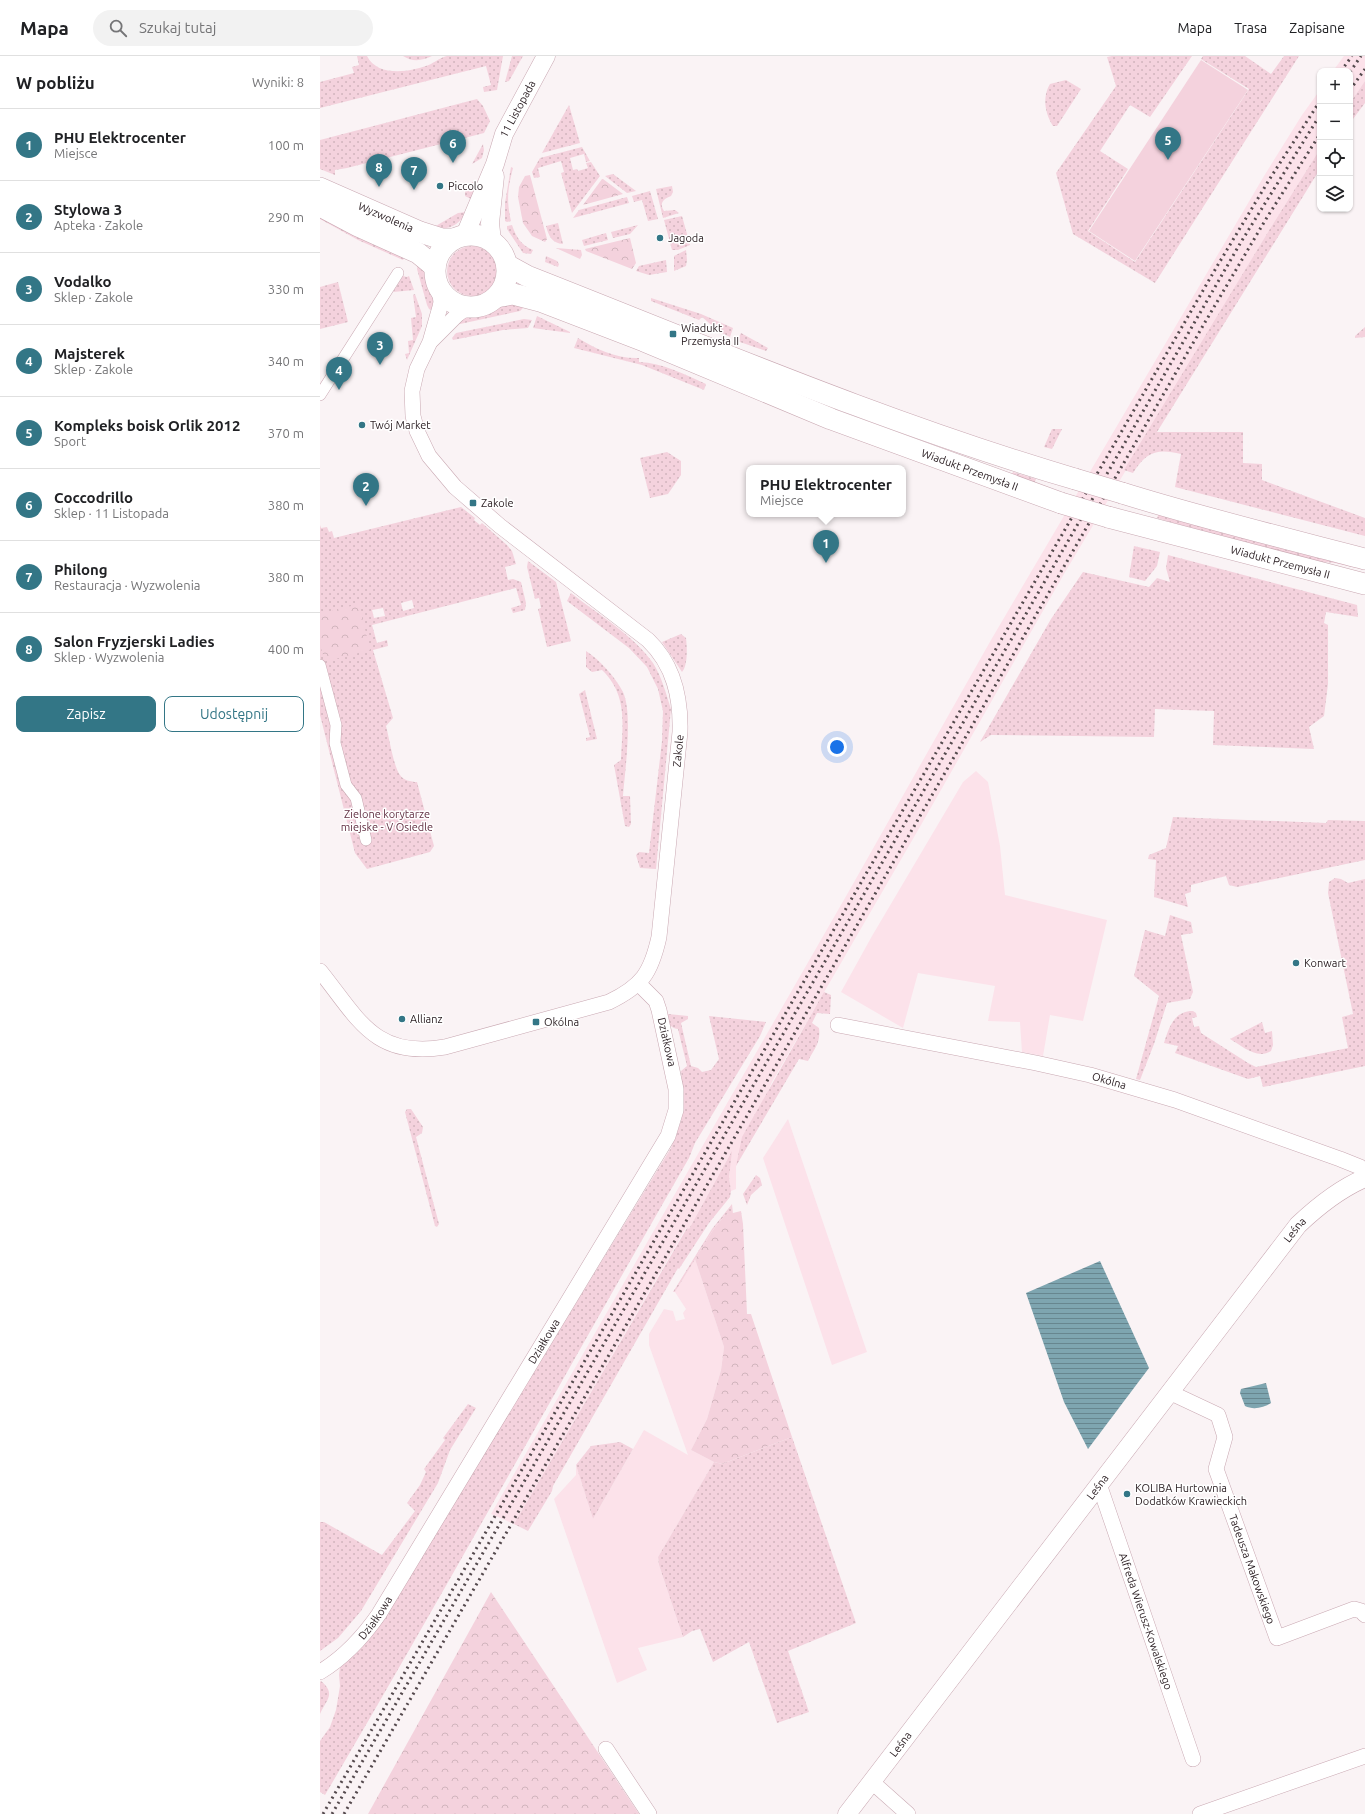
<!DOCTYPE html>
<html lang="pl">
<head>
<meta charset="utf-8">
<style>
	:root { --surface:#fff; --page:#f2f2f2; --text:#202124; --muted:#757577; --line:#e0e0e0; --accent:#337686 }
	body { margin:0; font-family:Ubuntu,sans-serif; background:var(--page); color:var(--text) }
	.controls { position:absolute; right:12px; top:12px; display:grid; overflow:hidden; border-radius:8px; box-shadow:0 1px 3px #0004 }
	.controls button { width:36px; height:36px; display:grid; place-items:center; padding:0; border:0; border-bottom:1px solid var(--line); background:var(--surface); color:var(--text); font:20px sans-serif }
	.you { position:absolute; left:517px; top:691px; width:14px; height:14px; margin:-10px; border:3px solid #fff; border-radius:50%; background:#1a73e8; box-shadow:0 0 0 6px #1a73e833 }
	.badge { display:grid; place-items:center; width:26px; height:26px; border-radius:50%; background:var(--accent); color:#fff; font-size:13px; font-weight:700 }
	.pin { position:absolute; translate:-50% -33px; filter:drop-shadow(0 1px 2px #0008) }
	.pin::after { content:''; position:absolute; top:21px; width:14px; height:12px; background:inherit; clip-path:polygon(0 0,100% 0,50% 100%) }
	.popup { position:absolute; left:426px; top:409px; width:160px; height:52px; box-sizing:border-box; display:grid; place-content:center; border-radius:8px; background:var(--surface); filter:drop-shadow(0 1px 3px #0005); font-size:13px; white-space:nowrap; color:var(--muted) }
	.popup b { font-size:15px; color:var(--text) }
	.popup::after { content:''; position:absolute; left:50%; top:100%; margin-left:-8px; border:8px solid transparent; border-top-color:var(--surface) }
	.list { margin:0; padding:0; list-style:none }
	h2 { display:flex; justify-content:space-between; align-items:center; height:52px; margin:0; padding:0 16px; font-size:17px }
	h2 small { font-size:13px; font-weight:400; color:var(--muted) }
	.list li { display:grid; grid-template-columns:26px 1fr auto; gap:12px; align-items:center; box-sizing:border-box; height:72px; padding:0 16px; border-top:1px solid var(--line) }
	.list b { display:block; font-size:15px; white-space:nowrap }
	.list p { margin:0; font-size:13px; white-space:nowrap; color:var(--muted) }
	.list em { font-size:13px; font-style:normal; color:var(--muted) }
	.actions { display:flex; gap:8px; padding:12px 16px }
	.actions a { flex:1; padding:9px 0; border:1px solid var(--accent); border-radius:8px; text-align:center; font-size:14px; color:var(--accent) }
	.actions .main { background:var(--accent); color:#fff }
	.icon { flex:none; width:22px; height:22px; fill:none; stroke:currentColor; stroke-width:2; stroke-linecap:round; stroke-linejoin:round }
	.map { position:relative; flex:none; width:1045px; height:1758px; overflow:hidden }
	header { display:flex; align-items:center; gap:24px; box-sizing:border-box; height:56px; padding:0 20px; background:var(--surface); border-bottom:1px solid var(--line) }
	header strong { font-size:19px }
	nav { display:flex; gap:22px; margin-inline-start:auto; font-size:14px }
	.search { width:280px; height:36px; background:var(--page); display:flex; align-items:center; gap:10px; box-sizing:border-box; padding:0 14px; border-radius:22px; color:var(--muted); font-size:15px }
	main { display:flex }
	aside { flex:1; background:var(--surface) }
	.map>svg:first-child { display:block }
	.built { fill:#fce2ea }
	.grass { fill:url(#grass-dots); fill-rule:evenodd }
	.forest { fill:url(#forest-crowns) }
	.garden { fill:#f4d2dd }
	.water { fill:url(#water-rules) }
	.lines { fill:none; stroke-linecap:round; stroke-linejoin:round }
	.pedestrian-casing { stroke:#c9a8b2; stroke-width:12 }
	.minor-casing { stroke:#c9a8b2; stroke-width:16 }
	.tertiary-casing { stroke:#c9a8b2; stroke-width:19 }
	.secondary-casing { stroke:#c9a8b2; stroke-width:22 }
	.pedestrian { stroke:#fff; stroke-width:11 }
	.minor { stroke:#fff; stroke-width:15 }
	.tertiary { stroke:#fff; stroke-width:18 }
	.secondary { stroke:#fff; stroke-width:21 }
	.rail { stroke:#54494d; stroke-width:3; stroke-dasharray:2 4; stroke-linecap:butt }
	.secondary-bridge-casing { stroke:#c9a8b2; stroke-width:22; stroke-linecap:butt }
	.secondary-bridge { stroke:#fff; stroke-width:21 }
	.poi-dot { fill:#337686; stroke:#fff; stroke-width:1.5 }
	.labels { text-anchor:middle; stroke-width:3; stroke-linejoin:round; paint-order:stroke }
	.street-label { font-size:11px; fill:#281c20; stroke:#fff }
	.poi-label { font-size:11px; fill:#281c20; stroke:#fff; text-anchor:start }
	.park-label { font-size:11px; fill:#612f42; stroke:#fff }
</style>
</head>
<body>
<header>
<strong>Mapa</strong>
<div class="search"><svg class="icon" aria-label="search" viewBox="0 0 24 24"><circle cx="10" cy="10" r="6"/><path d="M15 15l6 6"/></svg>Szukaj tutaj</div>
<nav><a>Mapa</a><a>Trasa</a><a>Zapisane</a></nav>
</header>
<main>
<aside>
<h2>W pobliżu<small>Wyniki: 8</small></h2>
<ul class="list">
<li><span class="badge">1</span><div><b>PHU Elektrocenter</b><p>Miejsce</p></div><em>100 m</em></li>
<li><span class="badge">2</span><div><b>Stylowa 3</b><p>Apteka · Zakole</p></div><em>290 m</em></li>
<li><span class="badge">3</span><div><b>Vodalko</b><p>Sklep · Zakole</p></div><em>330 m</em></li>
<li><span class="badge">4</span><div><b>Majsterek</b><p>Sklep · Zakole</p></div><em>340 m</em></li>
<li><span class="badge">5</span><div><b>Kompleks boisk Orlik 2012</b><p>Sport</p></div><em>370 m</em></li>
<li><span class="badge">6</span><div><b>Coccodrillo</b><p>Sklep · 11 Listopada</p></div><em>380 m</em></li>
<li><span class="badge">7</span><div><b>Philong</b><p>Restauracja · Wyzwolenia</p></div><em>380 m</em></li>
<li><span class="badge">8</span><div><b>Salon Fryzjerski Ladies</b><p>Sklep · Wyzwolenia</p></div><em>400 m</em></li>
</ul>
<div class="actions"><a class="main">Zapisz</a><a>Udostępnij</a></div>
</aside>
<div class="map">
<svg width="1045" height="1758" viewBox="0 0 1045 1758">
	<defs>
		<pattern id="grass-dots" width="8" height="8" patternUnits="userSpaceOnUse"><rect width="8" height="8" fill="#f4d2dd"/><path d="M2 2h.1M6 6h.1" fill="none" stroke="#d1b4bd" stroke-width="1.8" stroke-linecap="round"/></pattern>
		<pattern id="forest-crowns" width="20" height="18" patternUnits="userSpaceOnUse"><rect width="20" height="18" fill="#f4d2dd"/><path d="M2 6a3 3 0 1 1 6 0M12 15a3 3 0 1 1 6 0" fill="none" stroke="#d1b4bd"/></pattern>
		<pattern id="water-rules" width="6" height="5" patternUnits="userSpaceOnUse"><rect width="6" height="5" fill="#7ea5b0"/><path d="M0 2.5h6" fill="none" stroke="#67868f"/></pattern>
	</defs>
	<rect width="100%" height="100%" fill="#faf3f5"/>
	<g class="built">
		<path d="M1024,0H1045V25L1030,47V15H1013Z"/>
		<path d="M1000,34V93L948,176L744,518L601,769L452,1026L416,1110V1133L411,1135L409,1121L411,1097L369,1173L366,1172L194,1468L171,1458L529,835L671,584L944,120L982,59Z"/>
		<path d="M656,715L668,726L680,790L685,839L787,864L763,965L730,959L723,1000L702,996L700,966L668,965L675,930L598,917L583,972L521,936L552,880L643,726Z"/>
		<path d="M468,1063L547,1296L512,1309L443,1102Z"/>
		<path d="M375,1203L404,1291L401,1314L387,1363L371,1394L394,1406L338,1501L339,1509L363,1581L318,1592L327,1614L297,1627L234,1443L256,1419V1409L273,1463L324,1374L368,1399L329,1289V1278L344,1253L353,1255L356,1265L365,1263L363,1257L366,1253L355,1236Z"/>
	</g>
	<g class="grass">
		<path d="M37,0H47C58,22 92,16 111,8C116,5 122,1 127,0C146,0 165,0 183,0L177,34L164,36L163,31L171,29L166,10L0,52V26L34,17L32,11L39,9Z"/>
		<path d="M83,0H112C102,5 92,6 83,0Z"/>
		<path d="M192,0H203L189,25L185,26Z"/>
		<path d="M792,0H872L830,61L810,49L780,95L808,113L768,175L815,206L929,33L881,3L883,0H925L951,18L964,0H979L835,227L753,178L736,117L796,30L787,1Z"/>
		<path d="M746,24L761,33L737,70H733C725,58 722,41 730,28Z"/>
		<path d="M1045,25V47L1030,67V47Z"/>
		<path d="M157,43L163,50L170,65L164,77L27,112L15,114V119L0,113V84Z"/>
		<path d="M249,49L260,87L222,97Z"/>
		<path d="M163,88L164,94L162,102L152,108Z"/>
		<path d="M262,91L270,105L266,106L264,98L250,102L253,114L257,113L258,115L268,112L266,107L271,106L280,120L252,157L241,117L244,116L241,105L218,112L220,121L214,122L212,116L220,102Z"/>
		<path d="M1000,93V113L837,376H923V407L942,408V424L1045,462V480L855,431L861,398C837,392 826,396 813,417L804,414L948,176Z"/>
		<path d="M191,111L193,112C188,132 186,143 191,165L187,166L185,165V147Z"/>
		<path d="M293,118L316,135L307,137L285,120Z"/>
		<path d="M156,124L151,143L145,140V133L152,130L151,127Z"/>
		<path d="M352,130L353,136L351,140C343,143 339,147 344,155L355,154L359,157L343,162L336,133Z"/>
		<path d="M330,135L338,163L328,165L322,144L314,146L312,140Z"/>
		<path d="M307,141L309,147L253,162L259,154Z"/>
		<path d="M146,156C139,169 129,175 114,171L138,157Z"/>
		<path d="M0,157L86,198L83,204L38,184L0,163Z"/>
		<path d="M362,160L370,189L358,194H352L344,164Z"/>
		<path d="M238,167L243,188C232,187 229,181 226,170Z"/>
		<path d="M192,169C196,181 201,189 213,194L211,198L203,197L187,173V170Z"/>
		<path d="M318,169L310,178L293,182L291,176Z"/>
		<path d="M286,177L288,184L264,190L262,184Z"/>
		<circle cx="152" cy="215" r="25"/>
		<path d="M366,194L367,204L366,210L354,215V200Z"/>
		<path d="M226,200L237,205L239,208L238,211L225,206Z"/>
		<path d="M346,204L347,216L329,219L316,215L319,210Z"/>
		<path d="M98,206L106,215L115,242L112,254L109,253L107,249L97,213Z"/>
		<path d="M83,220L87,221L89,220L94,234L73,236Z"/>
		<path d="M18,226L28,266L0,273V231Z"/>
		<path d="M95,238L102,258V270L87,304L85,298L89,297L88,285L93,284L91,262L96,261L93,239Z"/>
		<path d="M331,242L381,258L413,272L410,281L398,275V272H395L382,261L379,264L331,245Z"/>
		<path d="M185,247L206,249L200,255L140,268H137L135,266L149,259L162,258L171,255Z"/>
		<path d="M217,260L250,276V277L213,272Z"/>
		<path d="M204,263L212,264L208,272L183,274L133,284L132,282L136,277Z"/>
		<path d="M1045,271V281L1035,282V280Z"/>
		<path d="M421,277L448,292L446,295L417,285Z"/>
		<path d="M258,282C275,293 298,303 319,302V306C343,307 364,318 386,328L384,334L322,309L254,292Z"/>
		<path d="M732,373H742L732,393L724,391Z"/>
		<path d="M347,396L361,405V419L348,438L330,442L320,402Z"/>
		<path d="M693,416L716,423L714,428L691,421Z"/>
		<path d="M141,451L155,462L154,464L160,469L162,467L187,489L192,495L196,508L185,511L188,524L193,523L201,526L206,547L205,554L193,557L191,552L201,549L196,532L52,569L57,587L67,584L68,590L53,594L73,662L66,670C69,681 74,712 80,719C83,724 91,726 97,726L114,790L110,796L47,813L35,797L0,659V469L1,472L7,471L9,476L12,475L14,482ZM92,544L94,552L83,555L81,547ZM63,552L65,560L54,562L52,554Z"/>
		<path d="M840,455L1045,509V514L1015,507L995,505L884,476L837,462Z"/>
		<path d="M814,490L840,496L837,510L825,525L809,521Z"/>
		<path d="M848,499L1037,549L1038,561L1006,556L1004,567L1008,569V628L1004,660L989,671L994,693L893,689L894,655L835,653L834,681L671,679L660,686L731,563L763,516L829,531L837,522L850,526L846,512Z"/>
		<path d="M208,505L236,526L251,585L227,591L218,553L221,552L219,542L215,543L207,511Z"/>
		<path d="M251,537C279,559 313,579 333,607C342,621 346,638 351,653L336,813L320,812L316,799L319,796L329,797L342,685L343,655L338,633L327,611L309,592L247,545Z"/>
		<path d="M361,578L366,582C367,591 368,609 362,616L342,586Z"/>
		<path d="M266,595C280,604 295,621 303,636C313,657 305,715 303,740H310L311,768L309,771L305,770L294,709L301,704C302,671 309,640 282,614L272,616L266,611Z"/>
		<path d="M265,634L277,683L266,685V682L270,681L259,638Z"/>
		<path d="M853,761L1006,767L1008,764L1045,765V804L917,831L909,829L906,820L871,829V836L865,838L868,851L834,841L836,804L828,803L829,799L846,792Z"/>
		<path d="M1015,822L1021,823L1028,827L1045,823V1010L943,1031L940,1020L928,1023L855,997L858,990L844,987C849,971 854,955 873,955L876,957L877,961L872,962L874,971L879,970L881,977L928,1007L936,1011L1028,992L1022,961L1033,958L1008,837L1009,826Z"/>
		<path d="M850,859L871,866L873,877L861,879L873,936L870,943L847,947L834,988L820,1024L816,1023L839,940L814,920L825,874L845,880Z"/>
		<path d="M504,936L511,939L510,958L497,957L492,967L499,972C501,987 494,993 488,1005L479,1003L416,1110L422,1081Z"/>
		<path d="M348,958L368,960V963L361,967L371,1010L378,1012L382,1016L391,1014L399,1003L389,960L446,966L440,980L375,1087L369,1102C247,1314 129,1528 5,1739L0,1736V1685L10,1671L16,1654L20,1630L19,1619L20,1611L70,1551L351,1092L361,1065L364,1044L361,1015L367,1010L358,973C349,972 348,966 348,958Z"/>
		<path d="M942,966L945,977L952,975L953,989L951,995C937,1004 922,990 910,983Z"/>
		<path d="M87,1053H91L103,1071L102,1077L96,1081L119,1168L117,1171L115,1170L85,1056Z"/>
		<path d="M412,1095L409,1121L411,1135L410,1141L389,1167L359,1213L358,1212L233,1430L232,1435L208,1475L194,1468L367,1172L369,1173Z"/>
		<path d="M436,1119L440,1122L442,1129L431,1139L427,1149L423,1138Z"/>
		<path d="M412,1148L413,1158L405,1159L393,1174L355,1236H353L392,1173Z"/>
		<path d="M148,1348L156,1352L130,1394L118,1427L41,1555L18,1582L0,1595V1466H4L62,1499L95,1455L87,1447L100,1429L106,1416L104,1413L125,1384L123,1382Z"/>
		<path d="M472,1381L536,1567L468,1595L489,1656L457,1667L429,1586L393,1606L380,1573L372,1575L363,1581L339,1509L338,1501L394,1406L402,1408Z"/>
		<path d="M300,1386L313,1393L273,1463L256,1409L271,1390Z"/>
		<path d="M1,1625C16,1638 7,1643 0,1658V1626Z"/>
	</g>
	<g class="forest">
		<path d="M210,119L227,183L225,186L212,180L203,167L198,141L199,131L205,120Z"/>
		<path d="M283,123L303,138L263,149L282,123Z"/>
		<path d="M310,182L316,207L312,213L266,195L265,193Z"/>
		<path d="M236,192L261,194L262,199L260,203Z"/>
		<path d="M39,548L50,594L11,604L3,599L0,588V558Z"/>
		<path d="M421,1155L423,1168L427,1258H431L472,1381L402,1408L394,1406L371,1394L387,1363L401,1314L404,1291L375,1203L393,1174L405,1159Z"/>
		<path d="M171,1536L319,1758H48Z"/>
	</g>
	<path class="garden" d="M881,4L928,34L815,205L769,175Z"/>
	<g class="water">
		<path d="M780,1205L829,1312L768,1393L744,1346L706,1237Z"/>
		<path d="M946,1327L951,1347C943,1352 933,1354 925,1350L920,1337L921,1333Z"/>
	</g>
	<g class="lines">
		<defs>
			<g id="pedestrian">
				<path d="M0,339L78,217"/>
				<path d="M0,609L16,669L15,687L26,729L36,742L46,784"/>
			</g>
			<g id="minor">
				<path d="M112,284L138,258L148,251"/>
				<path id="s1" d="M0,915C38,962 54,1003 125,991L289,946C322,930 331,917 339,881L360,676C361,641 354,609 328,584L180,470L135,431L109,400L97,375L93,360L92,335L97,313L110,286L120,251L121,246L119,232"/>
				<path id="s2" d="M518,969L716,1007L770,1019L855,1044L1020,1103L1040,1111L1045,1122"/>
				<path id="s3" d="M849,1336L898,1359L905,1381L896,1413L957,1582L1034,1553L1041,1555L1045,1559"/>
				<path id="s4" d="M779,1428L873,1703"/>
				<path id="s5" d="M0,1616C25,1601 43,1581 59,1558L348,1080L356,1054V1033L339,954L336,945L319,928"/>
				<path d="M286,1693L329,1758"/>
				<path d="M552,1726L588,1758"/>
				<path d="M880,1758L1045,1700"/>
			</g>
			<g id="tertiary">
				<path id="s6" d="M145,179L175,108L184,78L226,0"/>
				<path d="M172,185L170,167L175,120"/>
				<path id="s7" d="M527,1758L978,1169C998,1150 1019,1133 1045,1122"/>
			</g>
			<g id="secondary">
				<path id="s8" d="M0,132L100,176L122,183H133"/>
				<path d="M0,150L38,170L98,197L115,211"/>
				<circle cx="151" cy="215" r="36"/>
				<path d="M187,209L207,220C388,291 568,368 755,423"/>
				<path id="s9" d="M176,241L193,238L220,245L324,285L511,363L741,447"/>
				<path d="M802,437C882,462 964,482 1045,503"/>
				<path id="s10" d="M788,461L1045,528"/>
			</g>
		</defs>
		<use href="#pedestrian" class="pedestrian-casing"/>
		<use href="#minor" class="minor-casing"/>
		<use href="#tertiary" class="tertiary-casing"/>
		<use href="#secondary" class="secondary-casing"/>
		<use href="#pedestrian" class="pedestrian"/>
		<use href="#minor" class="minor"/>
		<use href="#tertiary" class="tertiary"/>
		<use href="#secondary" class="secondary"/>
		<g class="rail">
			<path d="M1021,15L1032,0"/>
			<path d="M1030,16L1041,0"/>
			<path d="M1030,34L1045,13"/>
			<path d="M3,1758L896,212L949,124L1000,45"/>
			<path d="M12,1758L921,186L1000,59"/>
			<path d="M24,1758L884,268L946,163L1000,78"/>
		</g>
		<defs>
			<g id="secondary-bridge">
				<path d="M755,423L802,437"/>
				<path d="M741,447L788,461"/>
			</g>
		</defs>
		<use href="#secondary-bridge" class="secondary-bridge-casing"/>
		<use href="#secondary-bridge" class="secondary-bridge"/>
	</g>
	<g class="poi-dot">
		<circle cx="120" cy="130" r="4"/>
		<circle cx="340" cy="182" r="4"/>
		<rect x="349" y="274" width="8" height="8" rx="2"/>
		<circle cx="42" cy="369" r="4"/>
		<rect x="149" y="443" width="8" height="8" rx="2"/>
		<circle cx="976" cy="907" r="4"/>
		<circle cx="82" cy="963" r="4"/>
		<rect x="212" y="962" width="8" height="8" rx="2"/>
		<circle cx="807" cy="1438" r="4"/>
	</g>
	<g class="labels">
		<g class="street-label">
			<text dy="4" stroke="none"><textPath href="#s6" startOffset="137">11 Listopada</textPath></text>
			<text dy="4" stroke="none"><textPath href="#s8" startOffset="72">Wyzwolenia</textPath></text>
			<text dy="4" stroke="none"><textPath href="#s9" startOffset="507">Wiadukt Przemysła II</textPath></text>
			<text dy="4" stroke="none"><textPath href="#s10" startOffset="178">Wiadukt Przemysła II</textPath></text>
			<text dy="4" stroke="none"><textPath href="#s1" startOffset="601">Zakole</textPath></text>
			<text transform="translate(347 986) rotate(77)" y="4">Działkowa</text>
			<text dy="4" stroke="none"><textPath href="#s2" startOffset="277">Okólna</textPath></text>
			<text dy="4" stroke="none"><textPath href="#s7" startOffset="736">Leśna</textPath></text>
			<text dy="4" stroke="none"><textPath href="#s5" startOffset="402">Działkowa</textPath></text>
			<text dy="4" stroke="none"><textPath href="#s7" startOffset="412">Leśna</textPath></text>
			<text dy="4" stroke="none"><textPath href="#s3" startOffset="217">Tadeusza Makowskiego</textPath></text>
			<text dy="4" stroke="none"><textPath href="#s5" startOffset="78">Działkowa</textPath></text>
			<text dy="4" stroke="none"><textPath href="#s4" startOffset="145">Alfreda Wierusz-Kowalskiego</textPath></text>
			<text dy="4" stroke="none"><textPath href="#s7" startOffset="88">Leśna</textPath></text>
		</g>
		<g class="poi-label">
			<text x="128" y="134">Piccolo</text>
			<text x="348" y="186">Jagoda</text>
			<text x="361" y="276">Wiadukt<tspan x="361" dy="13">Przemysła II</tspan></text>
			<text x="50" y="373">Twój Market</text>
			<text x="161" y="451">Zakole</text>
			<text x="984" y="911">Konwart</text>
			<text x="90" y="967">Allianz</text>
			<text x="224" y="970">Okólna</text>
			<text x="815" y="1436">KOLIBA Hurtownia<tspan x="815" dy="13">Dodatków Krawieckich</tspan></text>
		</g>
		<g class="park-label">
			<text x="67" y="762">Zielone korytarze<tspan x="67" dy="13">miejske - V Osiedle</tspan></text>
		</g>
	</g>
</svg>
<div class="controls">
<button>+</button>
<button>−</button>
<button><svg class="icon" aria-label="locate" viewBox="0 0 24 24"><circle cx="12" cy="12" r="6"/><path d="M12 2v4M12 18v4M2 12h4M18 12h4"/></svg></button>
<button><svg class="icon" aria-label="layers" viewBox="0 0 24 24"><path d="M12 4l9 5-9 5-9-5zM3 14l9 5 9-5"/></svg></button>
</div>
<div class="you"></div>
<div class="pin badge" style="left:506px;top:507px">1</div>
<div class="popup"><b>PHU Elektrocenter</b>Miejsce</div>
<div class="pin badge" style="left:46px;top:450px">2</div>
<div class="pin badge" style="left:60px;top:309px">3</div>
<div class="pin badge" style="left:19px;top:334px">4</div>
<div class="pin badge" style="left:848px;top:104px">5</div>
<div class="pin badge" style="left:133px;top:107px">6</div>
<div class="pin badge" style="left:94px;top:134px">7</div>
<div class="pin badge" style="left:59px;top:131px">8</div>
</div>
</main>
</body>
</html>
